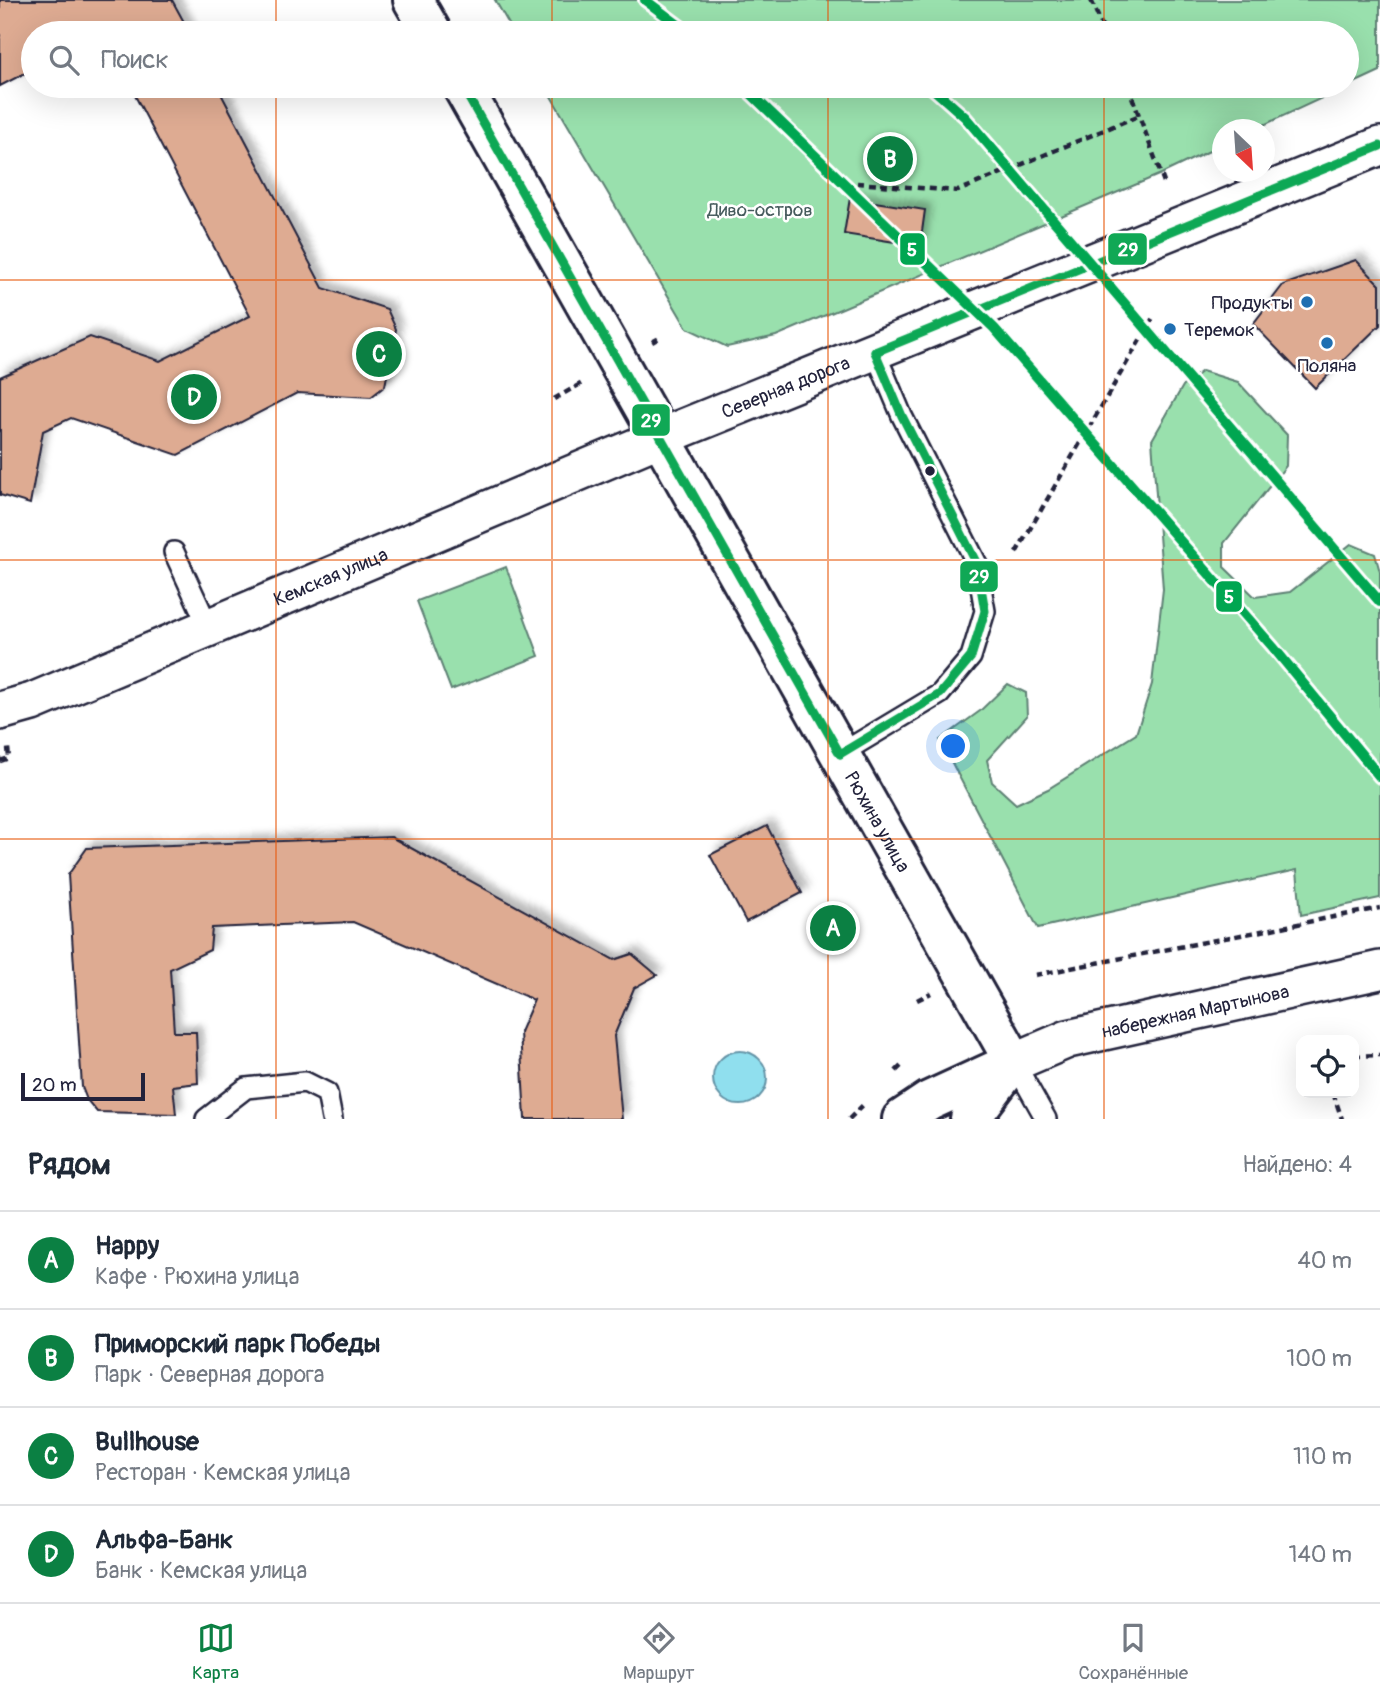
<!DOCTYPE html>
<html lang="ru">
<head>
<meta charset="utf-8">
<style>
	:root { --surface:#fff; --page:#f6f6f7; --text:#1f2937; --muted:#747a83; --line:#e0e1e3; --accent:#0b8043 }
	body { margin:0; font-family:Pangolin,sans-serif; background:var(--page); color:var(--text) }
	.controls { position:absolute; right:21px; bottom:21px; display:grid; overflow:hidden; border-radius:14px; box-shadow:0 7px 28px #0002 }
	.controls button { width:63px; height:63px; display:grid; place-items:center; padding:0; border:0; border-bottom:2px solid var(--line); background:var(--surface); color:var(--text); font:35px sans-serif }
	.compass { position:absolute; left:1212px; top:119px; width:63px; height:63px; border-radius:50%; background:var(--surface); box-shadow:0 7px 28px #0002; rotate:155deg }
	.scale { position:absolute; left:21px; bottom:18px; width:124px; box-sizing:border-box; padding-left:7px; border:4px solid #22223b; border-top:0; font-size:19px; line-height:24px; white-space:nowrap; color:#22223b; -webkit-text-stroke:5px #fff; paint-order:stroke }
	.you { position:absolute; left:954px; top:747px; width:24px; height:24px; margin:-18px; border:5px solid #fff; border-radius:50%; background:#1a73e8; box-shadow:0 0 0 10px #1a73e833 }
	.badge { display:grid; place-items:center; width:46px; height:46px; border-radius:50%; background:var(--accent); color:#fff; font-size:23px; font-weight:700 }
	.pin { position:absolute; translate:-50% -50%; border:4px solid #fff; box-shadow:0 2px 7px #0006 }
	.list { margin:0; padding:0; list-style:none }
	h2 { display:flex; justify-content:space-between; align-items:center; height:91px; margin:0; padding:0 28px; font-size:30px }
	h2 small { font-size:23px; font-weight:400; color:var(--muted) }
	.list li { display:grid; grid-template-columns:46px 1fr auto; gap:21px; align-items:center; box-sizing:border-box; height:98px; padding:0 28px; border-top:2px solid var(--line) }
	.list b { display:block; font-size:26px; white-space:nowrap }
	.list p { margin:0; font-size:23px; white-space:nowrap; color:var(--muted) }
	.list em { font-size:23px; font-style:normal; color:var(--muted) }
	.icon { flex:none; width:38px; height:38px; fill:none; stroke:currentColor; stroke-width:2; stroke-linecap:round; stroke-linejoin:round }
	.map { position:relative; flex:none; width:1380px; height:1119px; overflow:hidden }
	.search { position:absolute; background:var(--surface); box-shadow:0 7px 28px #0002; left:21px; right:21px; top:21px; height:77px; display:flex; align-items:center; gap:18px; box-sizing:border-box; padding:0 24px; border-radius:38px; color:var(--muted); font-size:26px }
	.sheet { height:483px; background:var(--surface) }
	nav { display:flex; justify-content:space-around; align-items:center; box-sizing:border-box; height:98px; border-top:2px solid var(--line); background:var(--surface); font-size:19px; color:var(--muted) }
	nav a { display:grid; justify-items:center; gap:4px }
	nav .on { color:var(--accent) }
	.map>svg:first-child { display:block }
	.green { fill:#99e0ad; stroke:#5e8174; stroke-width:2 }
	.water { fill:#90dfee; stroke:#6493a6; stroke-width:2 }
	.building { fill:#deab92; stroke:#22223b; stroke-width:2; filter:url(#shadow) }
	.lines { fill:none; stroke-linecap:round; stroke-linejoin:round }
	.lane-casing { stroke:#22223b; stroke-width:24 }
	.street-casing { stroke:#22223b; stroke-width:42 }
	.secondary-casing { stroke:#22223b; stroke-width:44 }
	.path { stroke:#22223b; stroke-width:4.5; stroke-dasharray:7 5; stroke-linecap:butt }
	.lane { stroke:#fff; stroke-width:19 }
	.street { stroke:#fff; stroke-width:37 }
	.secondary { stroke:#fff; stroke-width:38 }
	.bus-1-casing { stroke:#fff; stroke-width:14 }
	.bus-1 { stroke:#10a855; stroke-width:9 }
	.metro-1-casing { stroke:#fff; stroke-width:16 }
	.metro-1 { stroke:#00a651; stroke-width:10 }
	.grid { fill:none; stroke:#e8590c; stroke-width:2; stroke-opacity:0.55 }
	.poi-dot { fill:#1f6fb2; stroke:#fff; stroke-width:2.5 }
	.bus-dot { fill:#22223b; stroke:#fff; stroke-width:2.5 }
	.labels { text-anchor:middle; stroke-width:5; stroke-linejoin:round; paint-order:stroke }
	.park-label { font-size:19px; fill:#465b5d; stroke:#fff }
	.poi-label { font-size:19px; fill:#22223b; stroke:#fff; text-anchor:end }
	.street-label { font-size:19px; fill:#22223b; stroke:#fff }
	.line-badge { stroke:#fff; stroke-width:2.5 }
	.badge-label { font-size:19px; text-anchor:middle; font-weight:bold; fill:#fff }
</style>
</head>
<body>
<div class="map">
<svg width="1380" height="1119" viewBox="0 0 1380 1119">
	<defs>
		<filter id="shadow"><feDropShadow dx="6" dy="-6" stdDeviation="3.5" flood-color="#0004"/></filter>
	</defs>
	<rect width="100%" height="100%" fill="#fff"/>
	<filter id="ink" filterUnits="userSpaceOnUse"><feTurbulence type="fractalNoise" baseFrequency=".0143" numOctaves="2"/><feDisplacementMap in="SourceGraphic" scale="14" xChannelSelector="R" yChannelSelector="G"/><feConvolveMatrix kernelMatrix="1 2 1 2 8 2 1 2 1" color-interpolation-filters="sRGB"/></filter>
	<g filter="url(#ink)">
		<g class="green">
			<path d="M495,0H1380V71L1255,129L1222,130V145L1161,174L776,336L727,347L687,328L545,86H1347V33H514Z"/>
			<path d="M1202,371L1238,382L1287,435L1286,466L1224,543V567L1255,597L1290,592L1351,544L1375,554L1380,572V898L1301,915L1297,870L1038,928L940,740L980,711L1008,684L1026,693L1027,716L987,760L992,782L1016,804L1048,789L1136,734L1152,684L1163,589L1152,440L1183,386Z"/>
			<path d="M506,567L539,656L451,690L417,601Z"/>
		</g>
		<circle class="water" cx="740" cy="1078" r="27"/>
		<g class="building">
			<path d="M0,0H172L190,33H33V69L0,86Z"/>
			<path d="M130,86H217L323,288L387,309L396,329L385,386L371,397L297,393L178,455L71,418L43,431L30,504L0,495V377L90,337L160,361L250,316Z"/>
			<path d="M850,198L925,210L920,246L844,234Z"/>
			<path d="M1356,260L1380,285V325L1315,388L1253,324L1283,285Z"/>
			<path d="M767,826L802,893L746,922L710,855Z"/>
			<path d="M391,837L614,960L632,954L657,975L634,988L614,1036L622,1119H525L520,1032L534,1000L353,922L212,928L210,950L170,969L174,1032H196L198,1083L173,1086L176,1114L97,1112L87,1100L82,1087L68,875L87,848Z"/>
		</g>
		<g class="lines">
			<defs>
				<g id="lane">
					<path d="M174,552L209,628"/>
					<path d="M840,754L940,694L971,657L985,611L977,564L902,416L875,352"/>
					<path d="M1014,1062L1046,1119"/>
					<path d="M206,1119L246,1088L305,1082L327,1093L332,1119"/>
				</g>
				<g id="street">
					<path id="s1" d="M0,711L32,702L661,437L1380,146"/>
					<path id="s2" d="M1014,1062L1068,1039L1380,970"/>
				</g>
				<g id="secondary">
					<path d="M413,0L432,33"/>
					<path id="s3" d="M462,86L1014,1062"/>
					<path d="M902,1119L929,1101L1014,1062"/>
					<path d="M970,1119L1010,1066"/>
				</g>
			</defs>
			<use href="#lane" class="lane-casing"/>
			<use href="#street" class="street-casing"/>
			<use href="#secondary" class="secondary-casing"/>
			<g class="path">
				<path d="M1091,0L1105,33"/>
				<path d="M1128,86L1165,185"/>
				<path d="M857,183L958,191L1140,115"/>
				<path d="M652,342L661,337"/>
				<path d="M554,399L584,382"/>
				<path d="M1016,553L1154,316"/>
				<path d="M0,761L9,758L8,748"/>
				<path d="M1035,975L1380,908"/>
				<path d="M917,1000L931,993"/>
				<path d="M1354,1056L1380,1055"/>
				<path d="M896,1071L903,1064"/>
				<path d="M1333,1093L1342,1119"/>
				<path d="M849,1119L863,1105"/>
			</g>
			<use href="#lane" class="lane"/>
			<use href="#street" class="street"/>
			<use href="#secondary" class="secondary"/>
			<defs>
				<g id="bus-1">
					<path d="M462,86L840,754"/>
					<path d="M875,352L1380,146"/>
					<path d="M840,754L940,694L971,657L985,611L977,564L902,416L875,352"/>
				</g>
			</defs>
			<use href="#bus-1" class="bus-1-casing"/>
			<use href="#bus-1" class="bus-1"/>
			<defs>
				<g id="metro-1">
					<path d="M645,0L689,33"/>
					<path d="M743,86L994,328L1273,647L1380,777"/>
					<path d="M930,86L965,117L1380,602"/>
				</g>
			</defs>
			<use href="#metro-1" class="metro-1-casing"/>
			<use href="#metro-1" class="metro-1"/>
		</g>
	</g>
	<path class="grid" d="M276,0V33M552,0V33M828,0V33M1104,0V33M276,86V1119M552,86V1119M828,86V1119M1104,86V1119M0,280H1380M0,560H1380M0,839H1380"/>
	<g class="poi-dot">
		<circle cx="1307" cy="302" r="7"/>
		<circle cx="1170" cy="329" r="7"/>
		<circle cx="1327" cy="343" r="7"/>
	</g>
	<circle class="bus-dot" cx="930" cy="471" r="6"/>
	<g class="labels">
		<g class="park-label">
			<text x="760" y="216">Диво-остров</text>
		</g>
		<g class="poi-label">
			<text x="1293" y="309">Продукты</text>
			<text x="1184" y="336" text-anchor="start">Теремок</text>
			<text x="1327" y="372" text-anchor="middle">Поляна</text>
		</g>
		<g class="street-label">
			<text dy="7" stroke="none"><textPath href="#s1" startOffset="850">Северная дорога</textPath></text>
			<text dy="7" stroke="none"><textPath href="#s1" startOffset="357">Кемская улица</textPath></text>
			<text dy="7" stroke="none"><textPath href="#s3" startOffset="845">Рюхина улица</textPath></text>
			<text dy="7" stroke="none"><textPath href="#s2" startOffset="189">набережная Мартынова</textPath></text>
		</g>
	</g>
	<g class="line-badge">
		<rect x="1107" y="232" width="41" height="34" rx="7" fill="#10a855"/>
		<rect x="899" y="232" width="27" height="34" rx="7" fill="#00a651"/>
		<rect x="631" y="403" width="40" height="34" rx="7" fill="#10a855"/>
		<rect x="959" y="560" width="40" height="33" rx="7" fill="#10a855"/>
		<rect x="1215" y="580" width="28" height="33" rx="7" fill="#00a651"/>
	</g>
	<g class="badge-label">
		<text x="1128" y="256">29</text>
		<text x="912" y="256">5</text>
		<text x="651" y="427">29</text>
		<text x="979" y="583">29</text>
		<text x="1229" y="603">5</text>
	</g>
</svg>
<div class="controls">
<button><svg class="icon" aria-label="locate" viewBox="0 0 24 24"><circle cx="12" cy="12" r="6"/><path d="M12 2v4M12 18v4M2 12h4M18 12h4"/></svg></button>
</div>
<svg class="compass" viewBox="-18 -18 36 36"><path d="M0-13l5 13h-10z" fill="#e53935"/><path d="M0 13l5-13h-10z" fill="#747a83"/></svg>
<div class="scale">20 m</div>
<div class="you"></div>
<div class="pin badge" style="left:833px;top:928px">A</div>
<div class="pin badge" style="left:890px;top:159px">B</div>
<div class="pin badge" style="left:379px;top:354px">C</div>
<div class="pin badge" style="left:194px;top:397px">D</div>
<div class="search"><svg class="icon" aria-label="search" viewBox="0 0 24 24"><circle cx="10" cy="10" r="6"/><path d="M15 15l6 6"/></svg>Поиск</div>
</div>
<section class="sheet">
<h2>Рядом<small>Найдено: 4</small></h2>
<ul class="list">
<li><span class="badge">A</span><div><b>Happy</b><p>Кафе · Рюхина улица</p></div><em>40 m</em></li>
<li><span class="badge">B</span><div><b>Приморский парк Победы</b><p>Парк · Северная дорога</p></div><em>100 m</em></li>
<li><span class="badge">C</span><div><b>Bullhouse</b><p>Ресторан · Кемская улица</p></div><em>110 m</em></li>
<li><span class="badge">D</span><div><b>Альфа-Банк</b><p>Банк · Кемская улица</p></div><em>140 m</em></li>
</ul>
</section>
<nav>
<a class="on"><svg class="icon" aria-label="map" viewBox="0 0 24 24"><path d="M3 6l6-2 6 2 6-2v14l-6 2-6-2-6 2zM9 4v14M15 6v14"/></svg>Карта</a>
<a><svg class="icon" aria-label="directions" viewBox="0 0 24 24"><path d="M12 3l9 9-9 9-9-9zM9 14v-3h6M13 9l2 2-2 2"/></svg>Маршрут</a>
<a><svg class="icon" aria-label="saved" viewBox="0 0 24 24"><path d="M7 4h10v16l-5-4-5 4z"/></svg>Сохранённые</a>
</nav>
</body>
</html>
